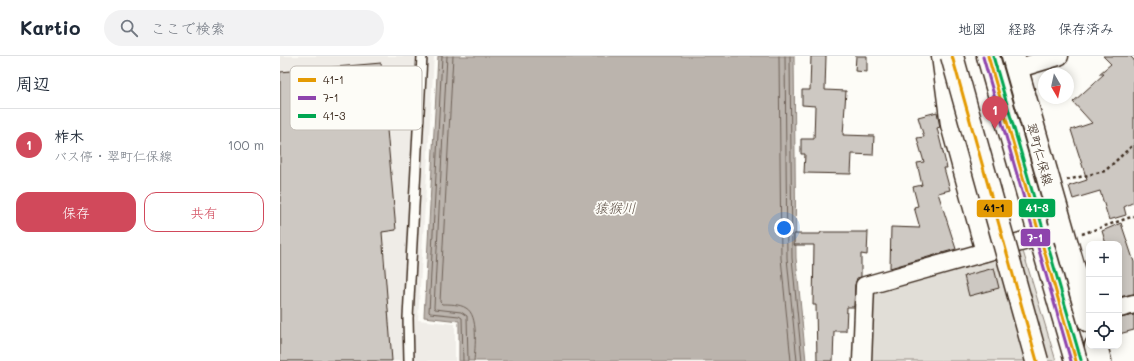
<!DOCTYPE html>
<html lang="ja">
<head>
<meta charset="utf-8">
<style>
	:root { --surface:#fff; --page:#f2f2f3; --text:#1f2937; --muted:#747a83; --line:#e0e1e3; --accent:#d1495b }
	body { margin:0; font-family:Mali,"Klee One",sans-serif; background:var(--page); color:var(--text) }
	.controls { position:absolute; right:12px; bottom:12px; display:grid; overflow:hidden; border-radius:8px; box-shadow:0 2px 10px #0003 }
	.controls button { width:36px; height:36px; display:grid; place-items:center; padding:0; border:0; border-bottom:1px solid var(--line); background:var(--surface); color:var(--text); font:20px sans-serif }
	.compass { position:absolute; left:758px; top:12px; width:36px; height:36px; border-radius:50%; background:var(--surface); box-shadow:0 2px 10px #0003; rotate:171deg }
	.you { position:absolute; left:504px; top:172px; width:14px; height:14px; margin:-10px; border:3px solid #fff; border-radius:50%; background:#1a73e8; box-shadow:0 0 0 6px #1a73e833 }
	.badge { display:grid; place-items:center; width:26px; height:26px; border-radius:50%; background:var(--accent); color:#fff; font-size:13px; font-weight:700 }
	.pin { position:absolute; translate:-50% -33px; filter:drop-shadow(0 1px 2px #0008) }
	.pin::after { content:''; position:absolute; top:21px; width:14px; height:12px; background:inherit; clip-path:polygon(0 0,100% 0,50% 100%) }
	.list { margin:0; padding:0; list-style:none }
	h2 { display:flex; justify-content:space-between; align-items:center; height:52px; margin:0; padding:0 16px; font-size:17px }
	h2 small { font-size:13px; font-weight:400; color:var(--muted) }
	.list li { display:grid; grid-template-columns:26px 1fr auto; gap:12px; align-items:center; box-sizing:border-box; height:72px; padding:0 16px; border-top:1px solid var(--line) }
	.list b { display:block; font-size:15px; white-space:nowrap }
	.list p { margin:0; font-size:13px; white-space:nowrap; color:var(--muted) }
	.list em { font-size:13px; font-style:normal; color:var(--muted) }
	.actions { display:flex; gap:8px; padding:12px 16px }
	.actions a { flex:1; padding:9px 0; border:1px solid var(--accent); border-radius:12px; text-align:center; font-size:14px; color:var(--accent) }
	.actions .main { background:var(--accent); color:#fff }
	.icon { flex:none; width:22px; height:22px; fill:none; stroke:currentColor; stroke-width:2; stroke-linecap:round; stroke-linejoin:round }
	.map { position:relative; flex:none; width:854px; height:305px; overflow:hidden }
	header { display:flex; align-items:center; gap:24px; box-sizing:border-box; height:56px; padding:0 20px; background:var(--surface); border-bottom:1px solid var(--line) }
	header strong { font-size:19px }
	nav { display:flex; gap:22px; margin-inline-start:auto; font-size:14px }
	.search { width:280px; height:36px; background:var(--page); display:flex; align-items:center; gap:10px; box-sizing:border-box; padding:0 14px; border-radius:22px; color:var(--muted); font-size:15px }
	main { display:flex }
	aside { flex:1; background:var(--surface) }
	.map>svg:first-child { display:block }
	.built { fill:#efece7 }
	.green { fill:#e1ded7; stroke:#8e847a }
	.water { fill:#bbb4ad; stroke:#887d74 }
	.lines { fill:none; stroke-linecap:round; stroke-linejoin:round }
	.shore { stroke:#6e6157; stroke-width:1 }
	.building { fill:#cdc8c2; stroke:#3b2a1e }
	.service-casing { stroke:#3b2a1e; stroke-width:12 }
	.minor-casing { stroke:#3b2a1e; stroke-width:21 }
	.primary-casing { stroke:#3b2a1e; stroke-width:25 }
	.path { stroke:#3b2a1e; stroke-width:2.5; stroke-dasharray:3 3; stroke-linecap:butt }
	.service { stroke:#fdfcf7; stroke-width:9 }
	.minor { stroke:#fdfcf7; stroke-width:18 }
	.primary { stroke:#fdfcf7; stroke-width:22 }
	.motorway-bridge-casing { stroke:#3b2a1e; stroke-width:25; stroke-linecap:butt }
	.motorway-bridge { stroke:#fdfcf7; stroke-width:22 }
	.bus-1-casing { stroke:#fdfcf7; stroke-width:6 }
	.bus-2-casing { stroke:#fdfcf7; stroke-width:6 }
	.bus-3-casing { stroke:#fdfcf7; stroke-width:6 }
	.bus-1 { stroke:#e49a03; stroke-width:3 }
	.bus-2 { stroke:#8e44ad; stroke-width:3 }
	.bus-3 { stroke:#00a651; stroke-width:3 }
	.labels { text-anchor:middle; stroke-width:3.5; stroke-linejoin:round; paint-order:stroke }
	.street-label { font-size:13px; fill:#3b2a1e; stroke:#fdfcf7 }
	.water-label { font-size:14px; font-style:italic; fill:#615349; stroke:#fdfcf7 }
	.key { fill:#fdfcf7; stroke:#c3bdb6; stroke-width:1 }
	.key-label { font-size:11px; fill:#3b2a1e }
	.line-badge { stroke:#fdfcf7; stroke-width:1.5 }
	.badge-label { font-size:11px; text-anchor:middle; font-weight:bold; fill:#fff }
	.pale-badge-label { font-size:11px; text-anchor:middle; font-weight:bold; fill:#111 }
</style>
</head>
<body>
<header>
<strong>Kartio</strong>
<div class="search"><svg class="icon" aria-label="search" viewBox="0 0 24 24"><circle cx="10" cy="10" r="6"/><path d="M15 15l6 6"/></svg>ここで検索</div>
<nav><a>地図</a><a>経路</a><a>保存済み</a></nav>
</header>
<main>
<aside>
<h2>周辺<small></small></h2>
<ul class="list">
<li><span class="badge">1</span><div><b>柞木</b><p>バス停 · 翠町仁保線</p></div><em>100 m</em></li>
</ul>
<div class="actions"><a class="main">保存</a><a>共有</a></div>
</aside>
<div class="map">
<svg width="854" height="305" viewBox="0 0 854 305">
	<rect width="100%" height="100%" fill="#fdfcf7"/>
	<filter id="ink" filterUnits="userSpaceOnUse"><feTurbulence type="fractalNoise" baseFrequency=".025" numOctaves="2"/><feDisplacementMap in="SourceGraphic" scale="8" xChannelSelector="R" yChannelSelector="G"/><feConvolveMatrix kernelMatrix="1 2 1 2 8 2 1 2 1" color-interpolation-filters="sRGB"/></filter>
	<g filter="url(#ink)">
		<path class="built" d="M0,0H154L138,264L175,268V305H0Z"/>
		<path class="green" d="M742,192L776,305H588L591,233Z"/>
		<path class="water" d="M158,0H514L516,202L526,305H179V265L144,261Z"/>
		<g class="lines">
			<g class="shore">
				<path d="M162,0L149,256L150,257L179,260L182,262L183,305"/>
				<path d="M167,0L154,251L155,253L181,256L187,260L188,305"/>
				<path d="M173,0L160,246L162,248C169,248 180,248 186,252C199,259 195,292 194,305"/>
				<path d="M499,0L501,202L511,305"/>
				<path d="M505,0L507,202L517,305"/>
				<path d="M510,0L512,202L522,305"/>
			</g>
		</g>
		<g class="building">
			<path d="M531,0H546L545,34L566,35L563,79L594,80L593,99L572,98L571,118L524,117L525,98H521V83H534L535,50L522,49V34H530Z"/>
			<path d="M576,0H587V16L575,15Z"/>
			<path d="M823,0H850L854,4V146L844,151L846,159L829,164L820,135L793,143L789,130L807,124L791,74L812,67L793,46L824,18H819L831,8Z"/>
			<path d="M101,7L116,174L102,176L112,305H0V16Z"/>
			<path d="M657,56L660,71L657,72L667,112H664L670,134L658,137L676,193L610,212L611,171L640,172L634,151L638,150L633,131L642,129L637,107L644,106L637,82L644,81L638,61Z"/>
			<path d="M841,167L854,206V238L839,241V188H826L822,175Z"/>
			<path d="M541,176H588L587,199L581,198V221L577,222L575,229L574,251H567L566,275H554L553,305H537L536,249H533L534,189H514V178H540Z"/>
			<path d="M714,212L719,232L689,240L684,220Z"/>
			<path d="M854,259V274L839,278V262Z"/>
		</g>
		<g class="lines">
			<defs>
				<path id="service" d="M129,305L128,262L142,0"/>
				<g id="minor">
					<path d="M661,0L670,69L705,196"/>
					<path d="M736,13L779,0"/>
					<path d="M839,252L854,248"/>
					<path d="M582,305L585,230L783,174"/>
				</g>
				<g id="primary">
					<path d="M708,0L796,305"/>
					<path d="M733,0L809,265"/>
					<path d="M816,290L820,305"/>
				</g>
			</defs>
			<use href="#service" class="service-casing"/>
			<use href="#minor" class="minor-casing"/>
			<use href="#primary" class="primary-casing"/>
			<g class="path">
				<path d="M787,124L825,115L854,88"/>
				<path d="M802,178L854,160"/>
			</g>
			<use href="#service" class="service"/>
			<use href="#minor" class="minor"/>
			<use href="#primary" class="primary"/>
			<defs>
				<path id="motorway-bridge" d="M672,0L757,305"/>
			</defs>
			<use href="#motorway-bridge" class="motorway-bridge-casing"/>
			<use href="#motorway-bridge" class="motorway-bridge"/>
			<defs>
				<g id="bus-1">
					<path d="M672,0L757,305"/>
					<path d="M708,0L796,305"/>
				</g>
				<path id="bus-2" d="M703,1L791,305"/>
				<path id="bus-3" d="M713,0L801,304"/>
			</defs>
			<use href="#bus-1" class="bus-1-casing"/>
			<use href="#bus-2" class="bus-2-casing"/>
			<use href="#bus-3" class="bus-3-casing"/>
			<use href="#bus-1" class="bus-1"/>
			<use href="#bus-2" class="bus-2"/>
			<use href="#bus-3" class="bus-3"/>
		</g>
	</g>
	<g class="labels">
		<g class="street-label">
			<text transform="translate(760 98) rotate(74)" y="5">翠町仁保線</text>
		</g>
		<g class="water-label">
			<text x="335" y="157">猿猴川</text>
		</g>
	</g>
	<rect x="10" y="10" width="132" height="64" rx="6" class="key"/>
	<rect x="18" y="22" width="18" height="4" fill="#e49a03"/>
	<rect x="18" y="40" width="18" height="4" fill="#8e44ad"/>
	<rect x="18" y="58" width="18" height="4" fill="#00a651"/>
	<g class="key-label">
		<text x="43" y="28">41-1</text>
		<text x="43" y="46">7-1</text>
		<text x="43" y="64">41-3</text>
	</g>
	<g class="line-badge">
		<rect x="738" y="142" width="38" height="20" rx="4" fill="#00a651"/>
		<rect x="696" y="143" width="37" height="19" rx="4" fill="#e49a03"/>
		<rect x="740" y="172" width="31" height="19" rx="4" fill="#8e44ad"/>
	</g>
	<g class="badge-label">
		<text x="757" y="156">41-3</text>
		<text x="755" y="186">7-1</text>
	</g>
	<g class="pale-badge-label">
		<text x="714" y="156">41-1</text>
	</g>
</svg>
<div class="controls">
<button>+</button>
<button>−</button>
<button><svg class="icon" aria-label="locate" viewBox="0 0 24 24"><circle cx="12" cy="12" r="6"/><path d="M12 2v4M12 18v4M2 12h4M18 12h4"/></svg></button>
</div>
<svg class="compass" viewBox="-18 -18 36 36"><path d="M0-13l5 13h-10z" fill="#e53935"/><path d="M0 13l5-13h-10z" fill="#747a83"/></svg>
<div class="you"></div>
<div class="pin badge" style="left:715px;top:73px">1</div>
</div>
</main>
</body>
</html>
